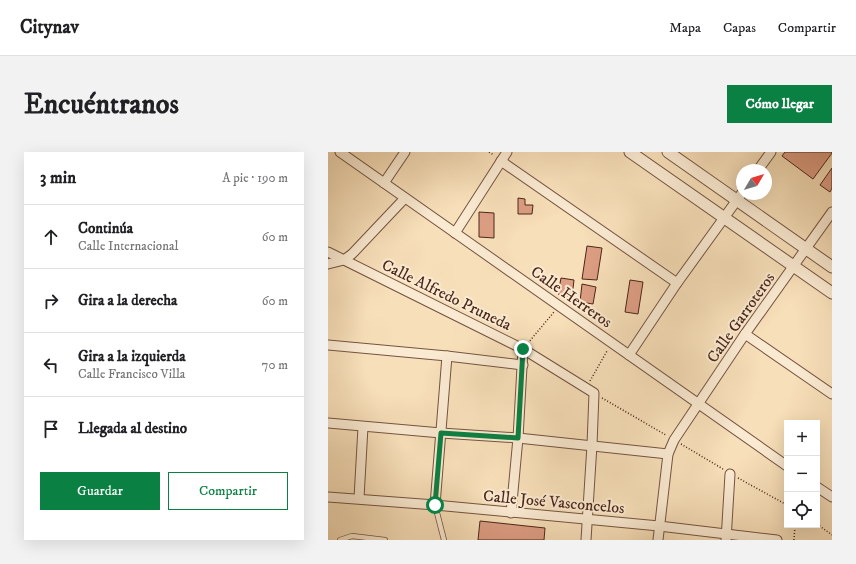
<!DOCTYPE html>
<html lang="es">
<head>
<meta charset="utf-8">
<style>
	:root { --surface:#fff; --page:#f2f2f2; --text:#202124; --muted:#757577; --line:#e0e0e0; --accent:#0b8043 }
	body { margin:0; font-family:"IM FELL DW Pica",serif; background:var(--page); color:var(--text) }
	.controls { position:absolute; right:12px; bottom:12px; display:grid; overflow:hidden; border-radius:0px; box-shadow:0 4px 16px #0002 }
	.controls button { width:36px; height:36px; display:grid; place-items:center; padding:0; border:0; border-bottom:1px solid var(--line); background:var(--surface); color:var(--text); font:20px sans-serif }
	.compass { position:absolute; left:408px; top:12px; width:36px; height:36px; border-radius:50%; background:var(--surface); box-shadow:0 4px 16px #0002; rotate:52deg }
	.stop { position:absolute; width:12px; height:12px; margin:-9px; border:3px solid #0b8043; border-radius:50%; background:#fff }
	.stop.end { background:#0b8043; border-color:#fff; box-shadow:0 1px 4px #0008 }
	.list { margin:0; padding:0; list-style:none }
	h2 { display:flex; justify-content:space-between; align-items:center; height:52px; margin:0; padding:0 16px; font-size:17px }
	h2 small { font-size:13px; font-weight:400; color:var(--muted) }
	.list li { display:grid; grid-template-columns:26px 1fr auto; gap:12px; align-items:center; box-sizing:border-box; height:64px; padding:0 16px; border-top:1px solid var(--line) }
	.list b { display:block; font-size:15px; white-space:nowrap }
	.list p { margin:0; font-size:13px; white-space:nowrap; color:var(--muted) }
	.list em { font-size:13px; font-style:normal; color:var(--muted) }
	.actions { display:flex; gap:8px; padding:12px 16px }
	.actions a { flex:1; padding:9px 0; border:1px solid var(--accent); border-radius:0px; text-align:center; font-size:14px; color:var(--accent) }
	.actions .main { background:var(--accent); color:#fff }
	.icon { flex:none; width:22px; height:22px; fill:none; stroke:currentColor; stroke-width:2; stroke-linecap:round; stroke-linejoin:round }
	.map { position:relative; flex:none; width:504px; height:388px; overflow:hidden; border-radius:0px }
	header { display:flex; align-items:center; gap:24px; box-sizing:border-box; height:56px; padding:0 20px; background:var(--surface); border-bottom:1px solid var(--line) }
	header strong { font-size:19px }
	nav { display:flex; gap:22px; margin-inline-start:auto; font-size:14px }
	.intro { display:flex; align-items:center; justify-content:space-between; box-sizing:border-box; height:96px; padding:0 24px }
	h1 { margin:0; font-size:28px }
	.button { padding:10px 18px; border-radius:0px; background:var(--accent); color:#fff; font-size:14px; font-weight:700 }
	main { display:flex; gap:24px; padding:0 24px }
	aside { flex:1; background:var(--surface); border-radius:0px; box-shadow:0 4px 16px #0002 }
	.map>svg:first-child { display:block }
	.building { fill:#dd9e84; stroke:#4a2619 }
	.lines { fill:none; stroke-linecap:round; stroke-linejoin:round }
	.service-casing { stroke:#755441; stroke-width:6 }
	.minor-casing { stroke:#755441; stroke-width:11 }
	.tertiary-casing { stroke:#755441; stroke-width:13 }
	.path { stroke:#4a2619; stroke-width:1.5; stroke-dasharray:1 2; stroke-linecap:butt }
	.service { stroke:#faead2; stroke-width:4.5 }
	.minor { stroke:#faead2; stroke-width:9 }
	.tertiary { stroke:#faead2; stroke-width:11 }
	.route { stroke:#0b8043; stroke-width:5 }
	.labels { text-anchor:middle; stroke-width:4; stroke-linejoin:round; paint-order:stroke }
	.street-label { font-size:16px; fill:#4a2619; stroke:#faead2 }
</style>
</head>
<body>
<header>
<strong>Citynav</strong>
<nav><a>Mapa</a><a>Capas</a><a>Compartir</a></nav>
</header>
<div class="intro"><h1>Encuéntranos</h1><a class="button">Cómo llegar</a></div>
<main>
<aside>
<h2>3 min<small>A pie · 190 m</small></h2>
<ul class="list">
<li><svg class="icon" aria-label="ahead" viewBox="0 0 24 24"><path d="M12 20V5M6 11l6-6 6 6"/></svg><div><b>Continúa</b><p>Calle Internacional</p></div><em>60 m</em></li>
<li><svg class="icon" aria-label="right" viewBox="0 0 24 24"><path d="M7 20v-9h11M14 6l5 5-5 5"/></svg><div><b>Gira a la derecha</b></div><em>60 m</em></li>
<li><svg class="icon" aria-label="left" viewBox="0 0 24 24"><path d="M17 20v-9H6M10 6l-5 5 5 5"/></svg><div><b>Gira a la izquierda</b><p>Calle Francisco Villa</p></div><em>70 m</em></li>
<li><svg class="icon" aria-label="arrive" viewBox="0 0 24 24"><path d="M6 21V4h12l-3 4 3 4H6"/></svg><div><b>Llegada al destino</b></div></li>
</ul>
<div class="actions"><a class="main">Guardar</a><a>Compartir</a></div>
</aside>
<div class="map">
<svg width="504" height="388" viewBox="0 0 504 388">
	<rect width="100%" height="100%" fill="#f7dfb9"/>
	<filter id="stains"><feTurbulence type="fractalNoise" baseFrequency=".005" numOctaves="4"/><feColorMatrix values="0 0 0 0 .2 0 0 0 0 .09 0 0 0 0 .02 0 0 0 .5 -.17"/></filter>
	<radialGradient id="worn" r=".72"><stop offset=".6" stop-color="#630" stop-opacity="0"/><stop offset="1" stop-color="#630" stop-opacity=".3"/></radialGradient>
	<g class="building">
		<path d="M457,0H504V1L485,27L454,4Z"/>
		<path d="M504,16V36L502,40L492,33Z"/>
		<path d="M190,46L197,47V53H205L204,62H190Z"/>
		<path d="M151,60L166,61V86L151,85Z"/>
		<path d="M259,94L274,96L269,128L254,127Z"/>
		<path d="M233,126L246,128L244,145L230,142Z"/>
		<path d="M302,128L315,130L310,162L297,160Z"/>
		<path d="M254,132L268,135L265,152L252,150Z"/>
		<path d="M152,369L217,376L216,388H150Z"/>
	</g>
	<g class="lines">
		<defs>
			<g id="service">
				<path d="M107,353L116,388"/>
				<path d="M12,388L24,384L57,388"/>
			</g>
			<g id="minor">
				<path d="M12,0L459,314"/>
				<path d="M173,9L349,131"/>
				<path d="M430,18L443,0"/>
				<path d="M56,31L77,0"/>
				<path d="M127,81L179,0"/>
				<path d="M0,100L195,197L266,241L264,293L258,388"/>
				<path d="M0,112L16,108L24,102L77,46"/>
				<path d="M417,182L504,242"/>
				<path d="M0,193L119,204L195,213"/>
				<path d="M301,203L349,131L414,41"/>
				<path d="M0,271L113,281L190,286L340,302"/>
				<path d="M489,335L504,345"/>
				<path d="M0,345L107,353L331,374L449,388"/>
				<path d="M31,346L35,275"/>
				<path d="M107,353L119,204"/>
				<path d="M183,361L190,286L195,197"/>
				<path d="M330,388L340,302L346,288L417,182L504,60"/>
				<path d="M398,388L402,322"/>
			</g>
			<g id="tertiary">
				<path d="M302,0L504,141"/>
				<path d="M340,0L504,115"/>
			</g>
		</defs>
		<use href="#service" class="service-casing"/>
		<use href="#minor" class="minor-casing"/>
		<use href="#tertiary" class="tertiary-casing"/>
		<g class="path">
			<path d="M161,0L166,3"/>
			<path d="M200,191L226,160"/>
			<path d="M262,229L279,199"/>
			<path d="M274,246L338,283"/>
			<path d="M353,292L395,317"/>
			<path d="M410,326L459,353"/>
			<path d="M489,372L504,383"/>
			<path d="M466,388L467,373"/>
		</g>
		<use href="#service" class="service"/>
		<use href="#minor" class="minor"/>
		<use href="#tertiary" class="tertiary"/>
	</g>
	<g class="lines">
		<path class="route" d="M107,353L113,281L190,286L195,197"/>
	</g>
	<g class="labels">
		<g class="street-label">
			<text transform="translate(119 142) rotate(26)" y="6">Calle Alfredo Pruneda</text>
			<text transform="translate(244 144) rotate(35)" y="6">Calle Herreros</text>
			<text transform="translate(412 165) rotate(-55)" y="6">Calle Garroteros</text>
			<text transform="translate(226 349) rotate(5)" y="6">Calle José Vasconcelos</text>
		</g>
	</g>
	<rect width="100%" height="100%" filter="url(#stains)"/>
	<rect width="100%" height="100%" fill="url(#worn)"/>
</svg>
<div class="controls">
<button>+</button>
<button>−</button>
<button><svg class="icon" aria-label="locate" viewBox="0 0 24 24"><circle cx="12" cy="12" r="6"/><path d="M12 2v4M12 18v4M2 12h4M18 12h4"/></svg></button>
</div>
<svg class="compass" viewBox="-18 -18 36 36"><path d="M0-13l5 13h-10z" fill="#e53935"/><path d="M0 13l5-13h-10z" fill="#757577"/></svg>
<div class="stop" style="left:107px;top:353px"></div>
<div class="stop end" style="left:195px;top:197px"></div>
</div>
</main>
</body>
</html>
